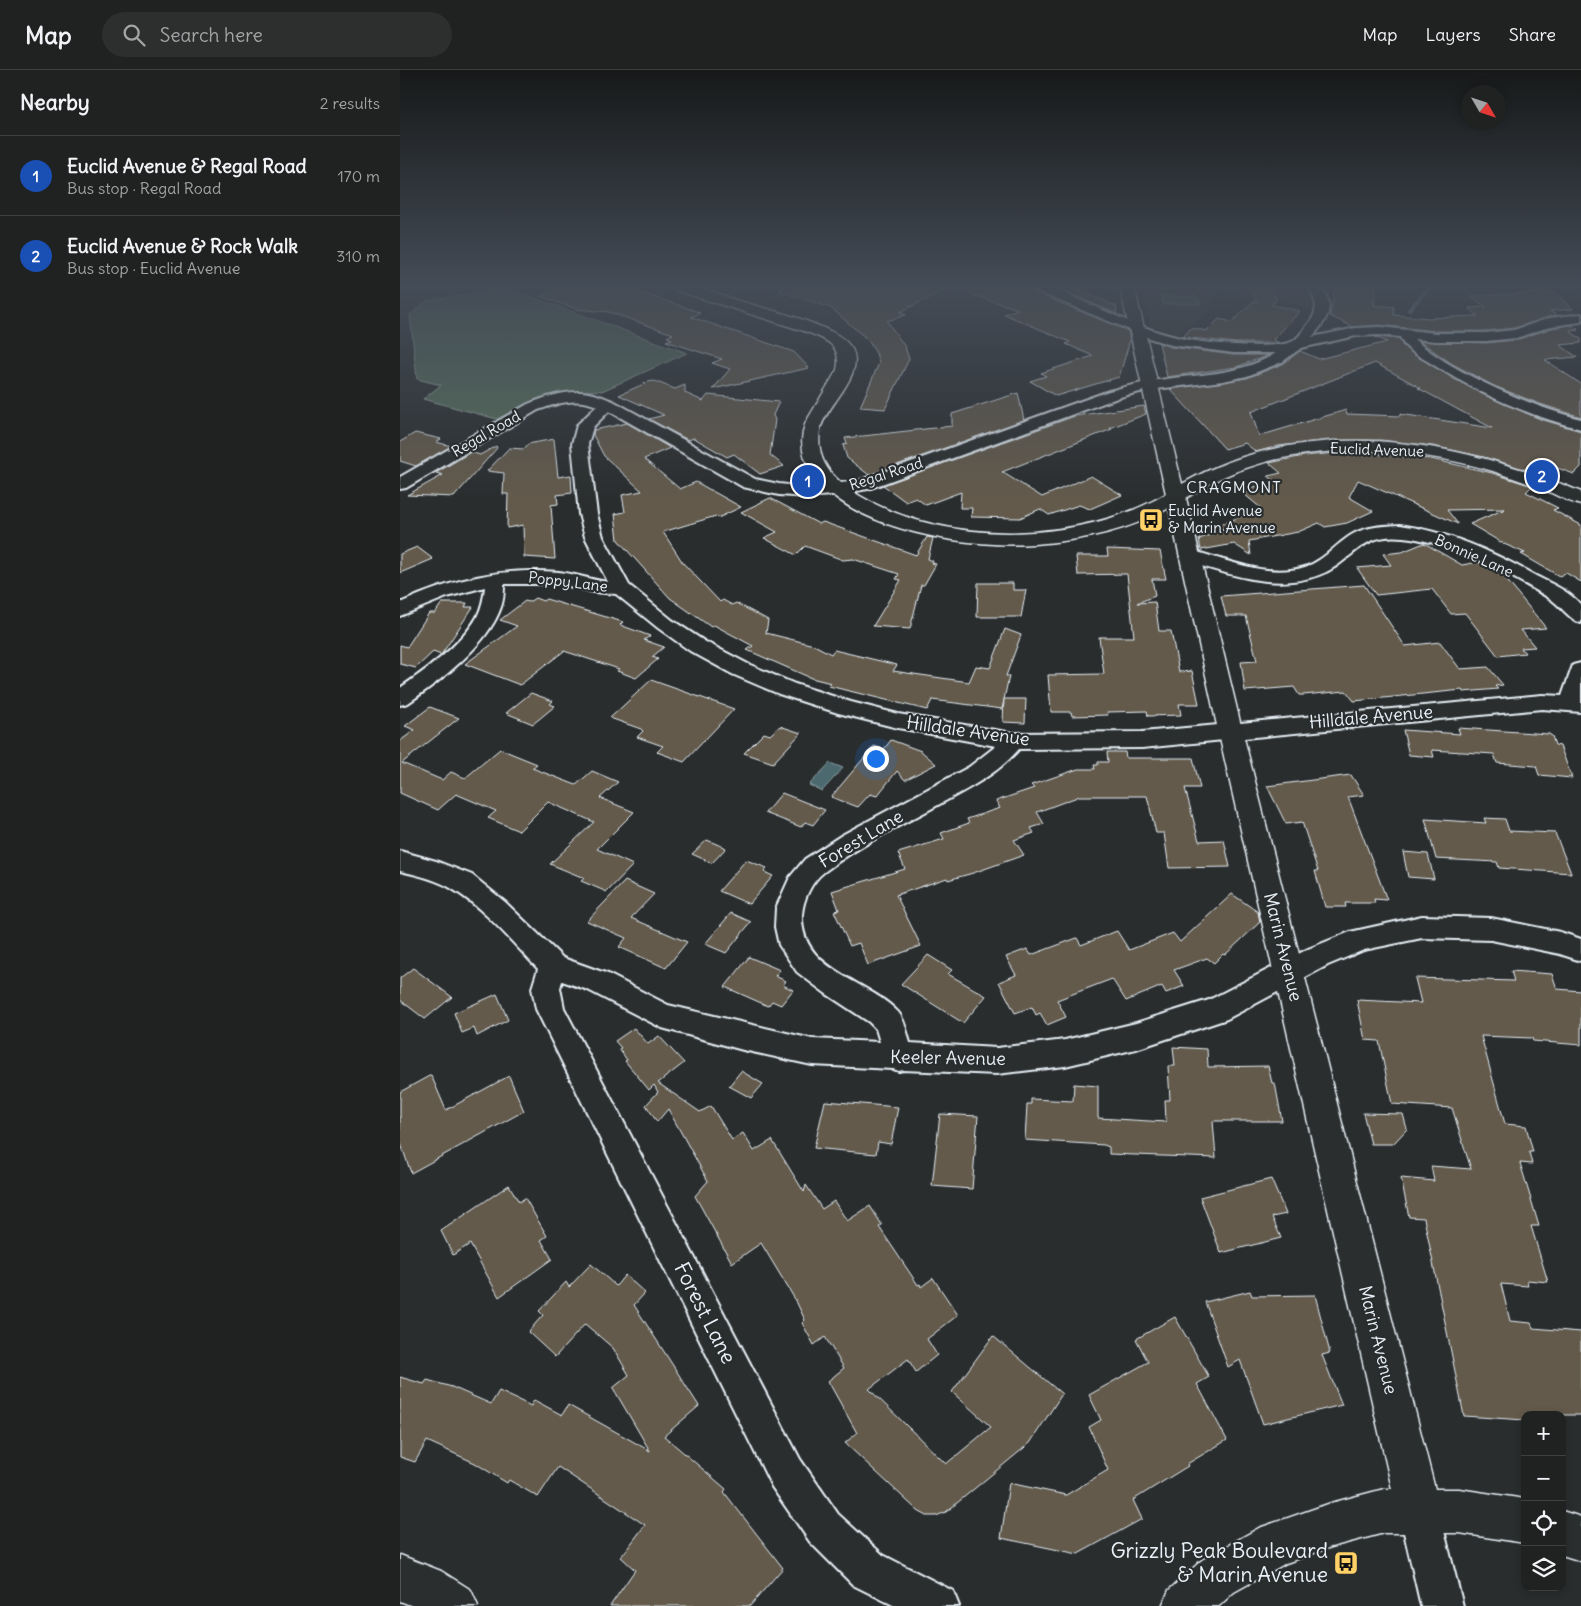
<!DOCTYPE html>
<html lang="en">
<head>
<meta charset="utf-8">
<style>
	:root { --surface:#202222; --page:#2d2f2f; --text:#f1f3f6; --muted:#a2a4a5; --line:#3d3f40; --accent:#ffd166 }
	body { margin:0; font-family:Delius,sans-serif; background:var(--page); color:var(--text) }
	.controls { position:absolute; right:15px; bottom:15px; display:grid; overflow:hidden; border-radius:10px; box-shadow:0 2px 8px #0003 }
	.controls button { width:45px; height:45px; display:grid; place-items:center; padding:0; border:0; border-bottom:1px solid var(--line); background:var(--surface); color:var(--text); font:25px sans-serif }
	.compass { position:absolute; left:1061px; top:15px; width:45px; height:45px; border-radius:50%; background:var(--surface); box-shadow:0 2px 8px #0003; rotate:129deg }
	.you { position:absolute; left:475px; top:688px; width:18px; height:18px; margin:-12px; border:4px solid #fff; border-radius:50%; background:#1a73e8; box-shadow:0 0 0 8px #1a73e833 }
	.badge { display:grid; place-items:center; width:32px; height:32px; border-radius:50%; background:var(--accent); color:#fff; font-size:16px; font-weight:700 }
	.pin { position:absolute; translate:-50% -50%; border:2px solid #fff; box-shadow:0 1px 5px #0006 }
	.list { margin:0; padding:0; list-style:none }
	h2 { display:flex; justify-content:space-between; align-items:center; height:65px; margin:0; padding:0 20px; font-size:21px }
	h2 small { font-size:16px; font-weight:400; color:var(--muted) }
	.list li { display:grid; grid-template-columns:32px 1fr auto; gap:15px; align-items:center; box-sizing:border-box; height:80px; padding:0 20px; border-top:1px solid var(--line) }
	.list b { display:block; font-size:19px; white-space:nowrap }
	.list p { margin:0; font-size:16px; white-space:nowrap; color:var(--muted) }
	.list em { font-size:16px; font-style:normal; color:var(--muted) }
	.icon { flex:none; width:28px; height:28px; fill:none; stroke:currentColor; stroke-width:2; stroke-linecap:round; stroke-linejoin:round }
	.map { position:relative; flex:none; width:1181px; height:1536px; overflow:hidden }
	header { display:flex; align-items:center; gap:30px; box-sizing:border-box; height:70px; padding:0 25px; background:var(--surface); border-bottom:1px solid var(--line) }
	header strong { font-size:24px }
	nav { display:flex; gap:28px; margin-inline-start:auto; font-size:18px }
	.search { width:350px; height:45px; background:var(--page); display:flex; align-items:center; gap:12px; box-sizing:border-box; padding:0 18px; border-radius:28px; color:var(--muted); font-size:19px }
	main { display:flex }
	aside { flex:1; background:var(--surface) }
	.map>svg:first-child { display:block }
	.built { fill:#3b3a37 }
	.green { fill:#59705c; stroke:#a0b0aa }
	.water { fill:#4b696e; stroke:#8a9fa5 }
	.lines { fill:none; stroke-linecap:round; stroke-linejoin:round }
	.stream { stroke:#8a9fa5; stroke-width:4 }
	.building { fill:#635a4b; stroke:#e8f1f8; fill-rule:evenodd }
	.minor-casing { stroke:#e8f1f8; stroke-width:4 }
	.tertiary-casing { stroke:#e8f1f8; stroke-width:3 }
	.minor { fill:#2a2d2e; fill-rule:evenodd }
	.tertiary { fill:#2a2d2e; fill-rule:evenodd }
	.labels { text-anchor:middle; stroke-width:4.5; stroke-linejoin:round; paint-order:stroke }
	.far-street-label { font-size:15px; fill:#e8f1f8; stroke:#2a2d2e }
	.far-poi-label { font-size:15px; fill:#e8f1f8; stroke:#2a2d2e; text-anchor:start }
	.far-neighbourhood-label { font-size:16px; letter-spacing:1px; fill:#e8f1f8; stroke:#2a2d2e }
	.street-label { font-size:18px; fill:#e8f1f8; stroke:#2a2d2e }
	.near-street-label { font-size:21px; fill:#e8f1f8; stroke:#2a2d2e }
	.near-poi-label { font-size:21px; fill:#e8f1f8; stroke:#2a2d2e; text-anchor:end }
</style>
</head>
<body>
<header>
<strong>Map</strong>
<div class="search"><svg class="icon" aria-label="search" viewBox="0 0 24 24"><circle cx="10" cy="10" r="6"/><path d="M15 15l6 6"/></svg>Search here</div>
<nav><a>Map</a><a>Layers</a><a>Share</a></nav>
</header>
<main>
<aside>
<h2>Nearby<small>2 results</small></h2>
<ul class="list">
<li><span class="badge" style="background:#1a4fb4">1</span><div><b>Euclid Avenue &amp; Regal Road</b><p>Bus stop · Regal Road</p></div><em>170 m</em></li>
<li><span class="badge" style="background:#1a4fb4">2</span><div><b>Euclid Avenue &amp; Rock Walk</b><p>Bus stop · Euclid Avenue</p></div><em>310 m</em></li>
</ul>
</aside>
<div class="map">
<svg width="1181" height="1536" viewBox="0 0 1181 1536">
	<rect width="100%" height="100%" fill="#2a2d2e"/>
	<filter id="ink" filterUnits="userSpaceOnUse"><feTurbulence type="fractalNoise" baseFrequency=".02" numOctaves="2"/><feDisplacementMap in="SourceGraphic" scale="10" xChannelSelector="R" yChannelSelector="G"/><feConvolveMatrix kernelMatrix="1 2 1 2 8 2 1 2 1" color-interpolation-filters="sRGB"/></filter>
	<g filter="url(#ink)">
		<path class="built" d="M739,217H904L910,226L912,238L815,218L810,241L777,266L751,256Z"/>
		<g class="green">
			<path d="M101,219L118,222L287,283L202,321C163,318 131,331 97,349L23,329L41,315L17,309L10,245L27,231Z"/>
			<path d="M761,226H797L800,234H763Z"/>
		</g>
		<path class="water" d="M430,693L443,698L422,721L409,715Z"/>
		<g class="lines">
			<path class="stream" d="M1009,240L1029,217"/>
		</g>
		<g class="building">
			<path d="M166,217H224L299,242H297L300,243L291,247L394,282L409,298L313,319L330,299L312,293L322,289L266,271L272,269L267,267L273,264L209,242L176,239L140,226Z"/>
			<path d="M381,217H552L500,242L506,245L487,251L505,277L509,289L485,339L460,337L479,293L476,283L468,270L431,238L380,221Z"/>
			<path d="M561,217H631L633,222L728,261L730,270L719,307L656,326L630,311L646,306L641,303L693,286L666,274L670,272L604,244L618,239L560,221Z"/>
			<path d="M653,217H671L716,236L717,244Z"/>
			<path d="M850,217H870L876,230L872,235L900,241L873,270L880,273H836L783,267L791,258L807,261L819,249L832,252L854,231L857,232Z"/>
			<path d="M935,217H976L974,235L994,237V245L1029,248L1078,246L1069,238L1086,237L1071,226L1154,222L1173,239L1150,241L1157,245L1114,258L1086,261H1036L979,255L953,257L930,246Z"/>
			<path d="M1171,255L1179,260L1170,261L1181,269V273L1160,275L1177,287L1145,290L1181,314V347L1140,334L1094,316L1051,293L1020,271L1086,273L1116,270L1152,258Z"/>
			<path d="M975,267L999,269L1003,276L1016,286L1082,324L1140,349L1181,361V397L1174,404L1152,396L1143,405L1084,387L1033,376L981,370H929L878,376L856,382L845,373L825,379L770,319L847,308L883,294L900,281L919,289L987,272ZM975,293L1021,318H1018L1092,358L1000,344V346L947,344L946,340L859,366L851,342Z"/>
			<path d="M759,273L771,277L834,285H869L836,297L767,307Z"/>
			<path d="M254,311L275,319L285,315V323L303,331L308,325L379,332L373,345L375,350L370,385L384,396L360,404L334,384L327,387L294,368L288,370L249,349L264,345L219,325L248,312Z"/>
			<path d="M618,323L624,350L469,405L447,388L443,375L447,374L445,368L552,356V344Z"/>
			<path d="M744,336L746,344L710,358L712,359L602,402L642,427L691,406L722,425L690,439L679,435L649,445L640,439L620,448L571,447L572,438H560L561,422L526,435L516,428L506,432L483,415L675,346Z"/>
			<path d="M227,353L270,378L244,389L280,419L296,412L341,437L318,448L316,446L263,462L283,493L320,532L323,530L332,535L336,533L368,550L366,563L414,575L431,584L434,580L497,595L493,601L569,612L576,596L590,598L605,559L621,565L606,606H609L602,639L532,630L527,640L429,616L431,613L411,608L347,580L353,576L314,555L311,557L270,528L218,470L215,444L225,442L222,425L242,421L204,386L193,365L194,360Z"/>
			<path d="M15,363L41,369L36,372L51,376L16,396L0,391V372Z"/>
			<path d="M154,369L158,407L171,405L172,423L157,425L158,434L151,435L155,489L124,487L123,455L107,458L108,424H103L104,403L87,401L109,378L124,379L128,374Z"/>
			<path d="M96,376L97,378L54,427L7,425L43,405L36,403L71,382L80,385Z"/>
			<path d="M936,383H968L1031,389L1092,403L1132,416L1126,422L1158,438L1153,440L1181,455V512L1166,503L1159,506L1121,484L1125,483L1104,474L1070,454L1105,439L1047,440L1058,454L958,410L949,427L973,441L947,453L925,457L919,453L898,462L849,471L851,485L834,474L801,480L799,469L824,460L818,455L862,439L844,424L848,423L844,420L875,411L868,406L881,403L869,393L904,386Z"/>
			<path d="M370,428L419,454L423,452L516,485L527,467L533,468L528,489L533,491L532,493L536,494L524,515H521L510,559L473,556L501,510L496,509L499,504L453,489L443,490L405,476L396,485L364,468L377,462L341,442Z"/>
			<path d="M1024,473L1062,495L1078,492L1100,502L1146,558L1121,560L1135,577L1121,578L1125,583L1098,586L1065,543L1051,544L1032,519L976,525L957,498L991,495L983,484L1002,482Z"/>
			<path d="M17,477L33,489L0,503V484Z"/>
			<path d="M707,479L760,481L766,509H752L755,526L737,533L755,532L759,561H771L779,602L792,601L799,634H779L781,645L748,646L747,641L707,642L708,645L672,646L671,642H651L648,605L704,604L699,567H734L727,504L678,505L676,486H708Z"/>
			<path d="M578,513H613V520H626L621,547H577Z"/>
			<path d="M964,515L1005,576L1040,572L1060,599L1088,597L1103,615L1095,616L1098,619L1063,622L1062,620L954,631L946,621L903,625H899L894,617L845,621L841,592L857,591L846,546H826L821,526Z"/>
			<path d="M135,528L143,531L146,529L223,552L220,555L250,566L244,570L264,577L252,587L258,589L236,608L217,601L219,599L164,581L120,615L65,594L117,556L100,550L125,531L129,532Z"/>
			<path d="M42,533H67L65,537H73L41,585L33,582L16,598L0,594V575L7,577L29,543H35Z"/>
			<path d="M251,610L334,639L284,692L257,682L263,676L237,667L243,661L241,659L210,648Z"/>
			<path d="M131,623L153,631L150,634L155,636L133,654L106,643Z"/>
			<path d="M604,629H626L625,653L603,652Z"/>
			<path d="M30,637L59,648L2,693L42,710L51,702L65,708L100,679L137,694L132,698L176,715L192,701L218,712L200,728L234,742L197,779L233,795L207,822L181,811L184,808L150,794L194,752L148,732L119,761L88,748L96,741L56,724L38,740L0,723V671L15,660L5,656Z"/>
			<path d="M380,656L401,663L373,693L344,683L364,663L370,665Z"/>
			<path d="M1058,658L1149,664L1152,666L1155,675L1160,676L1172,708L1139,705L1136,696L1097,693L1094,684L1032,680L1034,687L1009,685L1003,660L1060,664Z"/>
			<path d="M491,670L521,681L536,694L505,710L497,701L477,726L470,724L458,737L431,727L474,676L484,679Z"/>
			<path d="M707,682H725L726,688H793L800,718H785L799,771L824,770L830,797L769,798L764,763H756L747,726H680L637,742L644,754L631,758L634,763L614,770L624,785L573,803L548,810L547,808L496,825L521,876L468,895L459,873L450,876L434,841L439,840L432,821L505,799L498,783L544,769L541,763L569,753L567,749L600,738L596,731L634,718L631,715L678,699H695L694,695H698V692H708Z"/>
			<path d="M951,705L964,725L948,727L987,830L974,829L975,833H945L946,837H925L915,801H918L902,752L886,754L867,716Z"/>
			<path d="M382,723L425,740L413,755L405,752L401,757L365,743Z"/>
			<path d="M1084,748L1105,749L1109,761L1155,763L1171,803L1099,798L1097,792L1036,789L1025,749L1086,753Z"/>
			<path d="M307,770L326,778L312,793L292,784Z"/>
			<path d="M1003,782L1028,784L1034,809L1008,807Z"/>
			<path d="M346,790L367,798L364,802L373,806L349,834L319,821Z"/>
			<path d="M225,811L254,824L231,848L287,872L266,898L219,877L226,868L187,851Z"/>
			<path d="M832,824L858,842L860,852L825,885L823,884L814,893L807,888L774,900L784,916L766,923L762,916L726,931L712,909L657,930L666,947L647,955L640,943L636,945L632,937L615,943L599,912L616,905L606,887L627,879L631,885L677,868L681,875L717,861L729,880L773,863L780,872Z"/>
			<path d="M331,843L351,852L326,883L305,874Z"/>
			<path d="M528,885L552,900L548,904L586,926L563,953L501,914Z"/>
			<path d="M349,887L380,900L375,906L386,911L383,915L393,920L381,935L372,931L368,936L325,917Z"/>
			<path d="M13,898L52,927L25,949L0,930V908Z"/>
			<path d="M1111,901L1152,904L1157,919L1181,921V975L1133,971L1132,968L1081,966L1105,1054L1126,1056L1133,1082H1129L1132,1094L1120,1093L1139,1156H1131L1148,1212L1127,1210L1128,1216L1101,1214L1110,1251L1131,1253L1133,1258L1181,1262V1345H1125V1350L1064,1346L1024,1148L1009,1147L1001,1108L1034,1111L1031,1096L1071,1099L1052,1038L992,1034L979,971L965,970L957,930L1021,933L1015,908L1114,911Z"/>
			<path d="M97,924L108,950L77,966L74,958L62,963L54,943Z"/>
			<path d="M234,958L248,974L259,966L284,993L258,1013L300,1042L311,1036L332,1070L343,1063L354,1081L372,1070L404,1122L406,1115L422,1139L434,1131L447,1151L470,1136L482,1155L479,1157L518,1215L520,1214L521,1217L533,1208L558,1245L527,1269L537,1285L516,1302L508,1289L469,1319L546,1394L591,1357L552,1322L593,1266L662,1324L630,1373L546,1442L536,1446H527L518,1441L445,1373L457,1363L428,1311L444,1298L425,1267L414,1275L402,1253L405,1250L396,1231L361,1173L332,1193L295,1126L308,1111L268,1039L257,1052L246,1035L258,1022L254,1015L249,1020L225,991L227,990L219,979L221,978L215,971Z"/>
			<path d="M773,977L807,979L808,997L868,996L872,1013H875L882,1051H813L816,1088L709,1084V1077L704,1075L625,1070L627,1034H631V1029L673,1031L674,1014L698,1016V1048L766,1052L765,1030H770L768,996H775Z"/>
			<path d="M341,1001L363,1014L351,1028L329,1016Z"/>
			<path d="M31,1005L46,1040L109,1006L124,1041L11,1103L0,1071V1022Z"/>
			<path d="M425,1031L498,1037L491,1074L478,1072L476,1084L414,1078Z"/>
			<path d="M963,1043L1003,1044L1007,1059L993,1074H971Z"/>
			<path d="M540,1044L578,1046L572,1119L532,1116Z"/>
			<path d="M871,1109L886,1144L872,1147L881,1168L821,1183L800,1127Z"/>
			<path d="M109,1115L119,1132L125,1128L147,1166L141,1170L152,1189L99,1227L70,1174L53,1185L41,1161Z"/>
			<path d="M191,1194L216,1216L225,1205L245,1223L234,1235L299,1336L264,1366L326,1419L324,1422L383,1498L350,1536H210L235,1500L221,1487L245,1455L158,1397L138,1427L109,1410L107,1413L75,1393L27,1371L15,1392L0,1387V1307L24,1314L27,1310L52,1317L91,1334L99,1321L131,1336L134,1330L162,1345L168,1335L250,1381L213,1318L229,1305L213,1278L185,1254L155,1287L128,1262L143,1245L139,1241L166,1212L169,1217Z"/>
			<path d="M850,1221L852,1226L915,1225L930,1283L922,1285L942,1335L863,1354L840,1290L828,1297L805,1232Z"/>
			<path d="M775,1247L809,1307L797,1314L827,1370L787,1394L788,1396L733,1430L742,1449L678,1484L601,1468L609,1413L666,1425L708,1400L689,1357L701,1350L689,1325L748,1292L736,1269Z"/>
		</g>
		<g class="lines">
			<defs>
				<g id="minor">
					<path d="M633,217H649C689,233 735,257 776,267C796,273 876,281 893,271C898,268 902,262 906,257C920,241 917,233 909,217H921C936,237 927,250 912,267L956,258L979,257L1036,263H1086L1114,260L1150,248L1181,244V252L1152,256L1116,268L1086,271H1036L1014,269C1054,304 1130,336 1181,349V359C1126,345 1076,322 1029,292C1019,286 1004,279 1000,267L979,265L956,266L901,278L882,292L847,306L823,311L748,320L720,327L468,419L432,425L406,427L379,425L343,417L209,341L193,357L188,374L197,444L203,467L229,515L272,550L304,571L348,594L395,614L451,632L498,644L613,663L742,662L1142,625L1162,626L1173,595L1181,593V642L1142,639L742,678L619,679C599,702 575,715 549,729C508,752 462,773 424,802C412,811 403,829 402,845C400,901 467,909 498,942C505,950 507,963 510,973L597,978L665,970L736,953L809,930L908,879L950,862L1022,846L1091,848L1160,862L1181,869V891L1160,884L1091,870L1022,868L964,880L928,895L827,949L736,979L665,996L597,1004L503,1000L499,1001L493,999L412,995L343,980L262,958L188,920L162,911L160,918L164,938L400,1389L438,1444L483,1485L553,1521L559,1536H495L453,1515L410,1472L372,1417L136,939L132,918L138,899C112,872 86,840 54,820C39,810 18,805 0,801V781L36,791L72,805L105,832L163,888L208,904L268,935L412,969L480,972L476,959L469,952L425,923L397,902L379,875L375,857L376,838L390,807L405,789L442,765L569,697L596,676L498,658L438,643L379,624L332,604L290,581L258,558L216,524L194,522L160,514H104C104,521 104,529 101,537C88,575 40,611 8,633L0,635V618C25,601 63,573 77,547C82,537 84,527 85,517L47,527L0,546V533C52,509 102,497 159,502C176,504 191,510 208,512L185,467L179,444L172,374L177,355L197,336C177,327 158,333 138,340L6,418L0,419V407L128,334C148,326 172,318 194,324C201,326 207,329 213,331L355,409L379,414L406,417L458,411L709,321C728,316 747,311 767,309C804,304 843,304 876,283H834L771,275L749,268L634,220Z"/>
					<path d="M1000,455C1050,462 1093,482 1136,506C1152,514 1169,521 1181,535V553C1169,550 1161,535 1149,528C1107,503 1052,472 1003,467C959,462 954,492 919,505C874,522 826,503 782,490L780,486L782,482L789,480C826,489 867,509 905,497C926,490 937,472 955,463C969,456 985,456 1000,455Z"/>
					<path d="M1019,1421L1033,1427L1039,1441L1063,1536H1021L999,1441L1005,1427Z"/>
				</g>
				<g id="tertiary">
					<path d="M273,217C279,216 286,216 292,217C306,218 321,225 335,230C367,239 402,247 432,262C440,266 447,271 452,279C466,305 425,336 420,360C419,366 419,374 420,379C423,401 443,416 460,426C547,477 680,474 766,424L720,217H734L782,414C904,343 1057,369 1181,422V435C1165,431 1151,422 1136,416C1122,411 1107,406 1093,401C1014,378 921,371 843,399C822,406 804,417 786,428L842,660L1035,1419H1059L1125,1429V1473L1059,1463H984L931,1477L886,1493L834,1522L819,1536H762L769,1520L802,1490L859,1458L931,1433L984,1419H992L818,660L769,438C728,461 680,471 634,474C569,478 458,462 416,408C403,391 398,372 406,352L437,300C442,275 427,270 407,262L275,220Z"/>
					<path d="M1162,1441L1181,1447V1491L1162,1485Z"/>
					<path d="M0,1485L41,1501L71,1520L78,1536H13L0,1531Z"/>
				</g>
			</defs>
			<use href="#minor" class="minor-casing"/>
			<use href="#tertiary" class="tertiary-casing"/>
			<use href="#minor" class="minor"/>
			<use href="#tertiary" class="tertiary"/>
		</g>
	</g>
	<linearGradient id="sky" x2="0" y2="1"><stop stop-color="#171919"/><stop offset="0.5" stop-color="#444c57"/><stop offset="1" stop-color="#444c57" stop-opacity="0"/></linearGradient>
	<rect width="1181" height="432" fill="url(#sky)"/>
	<defs>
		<symbol id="bus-square" viewBox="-11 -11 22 22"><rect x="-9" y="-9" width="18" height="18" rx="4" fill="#ffd166" stroke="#2a2d2e"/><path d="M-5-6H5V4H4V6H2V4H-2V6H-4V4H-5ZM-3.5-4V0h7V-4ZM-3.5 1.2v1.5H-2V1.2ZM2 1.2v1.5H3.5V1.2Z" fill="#111"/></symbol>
	</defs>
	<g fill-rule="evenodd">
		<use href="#bus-square" x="737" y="436" width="28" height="28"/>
		<use href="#bus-square" x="932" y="1479" width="28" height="28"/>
	</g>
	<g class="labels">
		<g class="far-street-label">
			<text transform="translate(86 364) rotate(-30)" y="5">Regal Road</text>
			<text transform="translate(977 380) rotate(2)" y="5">Euclid Avenue</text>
			<text transform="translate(486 404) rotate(-18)" y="5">Regal Road</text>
			<text transform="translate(1074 486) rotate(24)" y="5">Bonnie Lane</text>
			<text transform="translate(168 512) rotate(7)" y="5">Poppy Lane</text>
		</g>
		<g class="far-poi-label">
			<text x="768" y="446">Euclid Avenue<tspan x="768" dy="17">&amp; Marin Avenue</tspan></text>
		</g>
		<g class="far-neighbourhood-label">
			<text x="834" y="423">CRAGMONT</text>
		</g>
		<g class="street-label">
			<text transform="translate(971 647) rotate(-5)" y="6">Hilldale Avenue</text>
			<text transform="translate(568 661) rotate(8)" y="6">Hilldale Avenue</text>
			<text transform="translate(461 769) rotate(-31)" y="6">Forest Lane</text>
			<text transform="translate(883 877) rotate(76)" y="6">Marin Avenue</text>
			<text transform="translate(548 988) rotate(1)" y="6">Keeler Avenue</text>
			<text transform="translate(978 1270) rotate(76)" y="6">Marin Avenue</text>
		</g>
		<g class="near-street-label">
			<text transform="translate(305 1243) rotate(63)" y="7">Forest Lane</text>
		</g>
		<g class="near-poi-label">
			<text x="928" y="1488">Grizzly Peak Boulevard<tspan x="928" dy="24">&amp; Marin Avenue</tspan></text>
		</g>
	</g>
</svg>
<div class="controls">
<button>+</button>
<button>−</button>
<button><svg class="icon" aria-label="locate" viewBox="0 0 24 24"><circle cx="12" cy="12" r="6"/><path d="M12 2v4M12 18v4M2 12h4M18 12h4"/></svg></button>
<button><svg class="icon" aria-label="layers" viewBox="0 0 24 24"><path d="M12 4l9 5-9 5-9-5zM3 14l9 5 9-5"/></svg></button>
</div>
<svg class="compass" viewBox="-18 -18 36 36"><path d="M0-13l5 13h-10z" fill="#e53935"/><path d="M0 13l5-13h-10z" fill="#a2a4a5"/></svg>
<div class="you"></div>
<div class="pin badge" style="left:408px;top:411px;background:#1a4fb4">1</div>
<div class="pin badge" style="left:1142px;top:406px;background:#1a4fb4">2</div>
</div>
</main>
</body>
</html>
